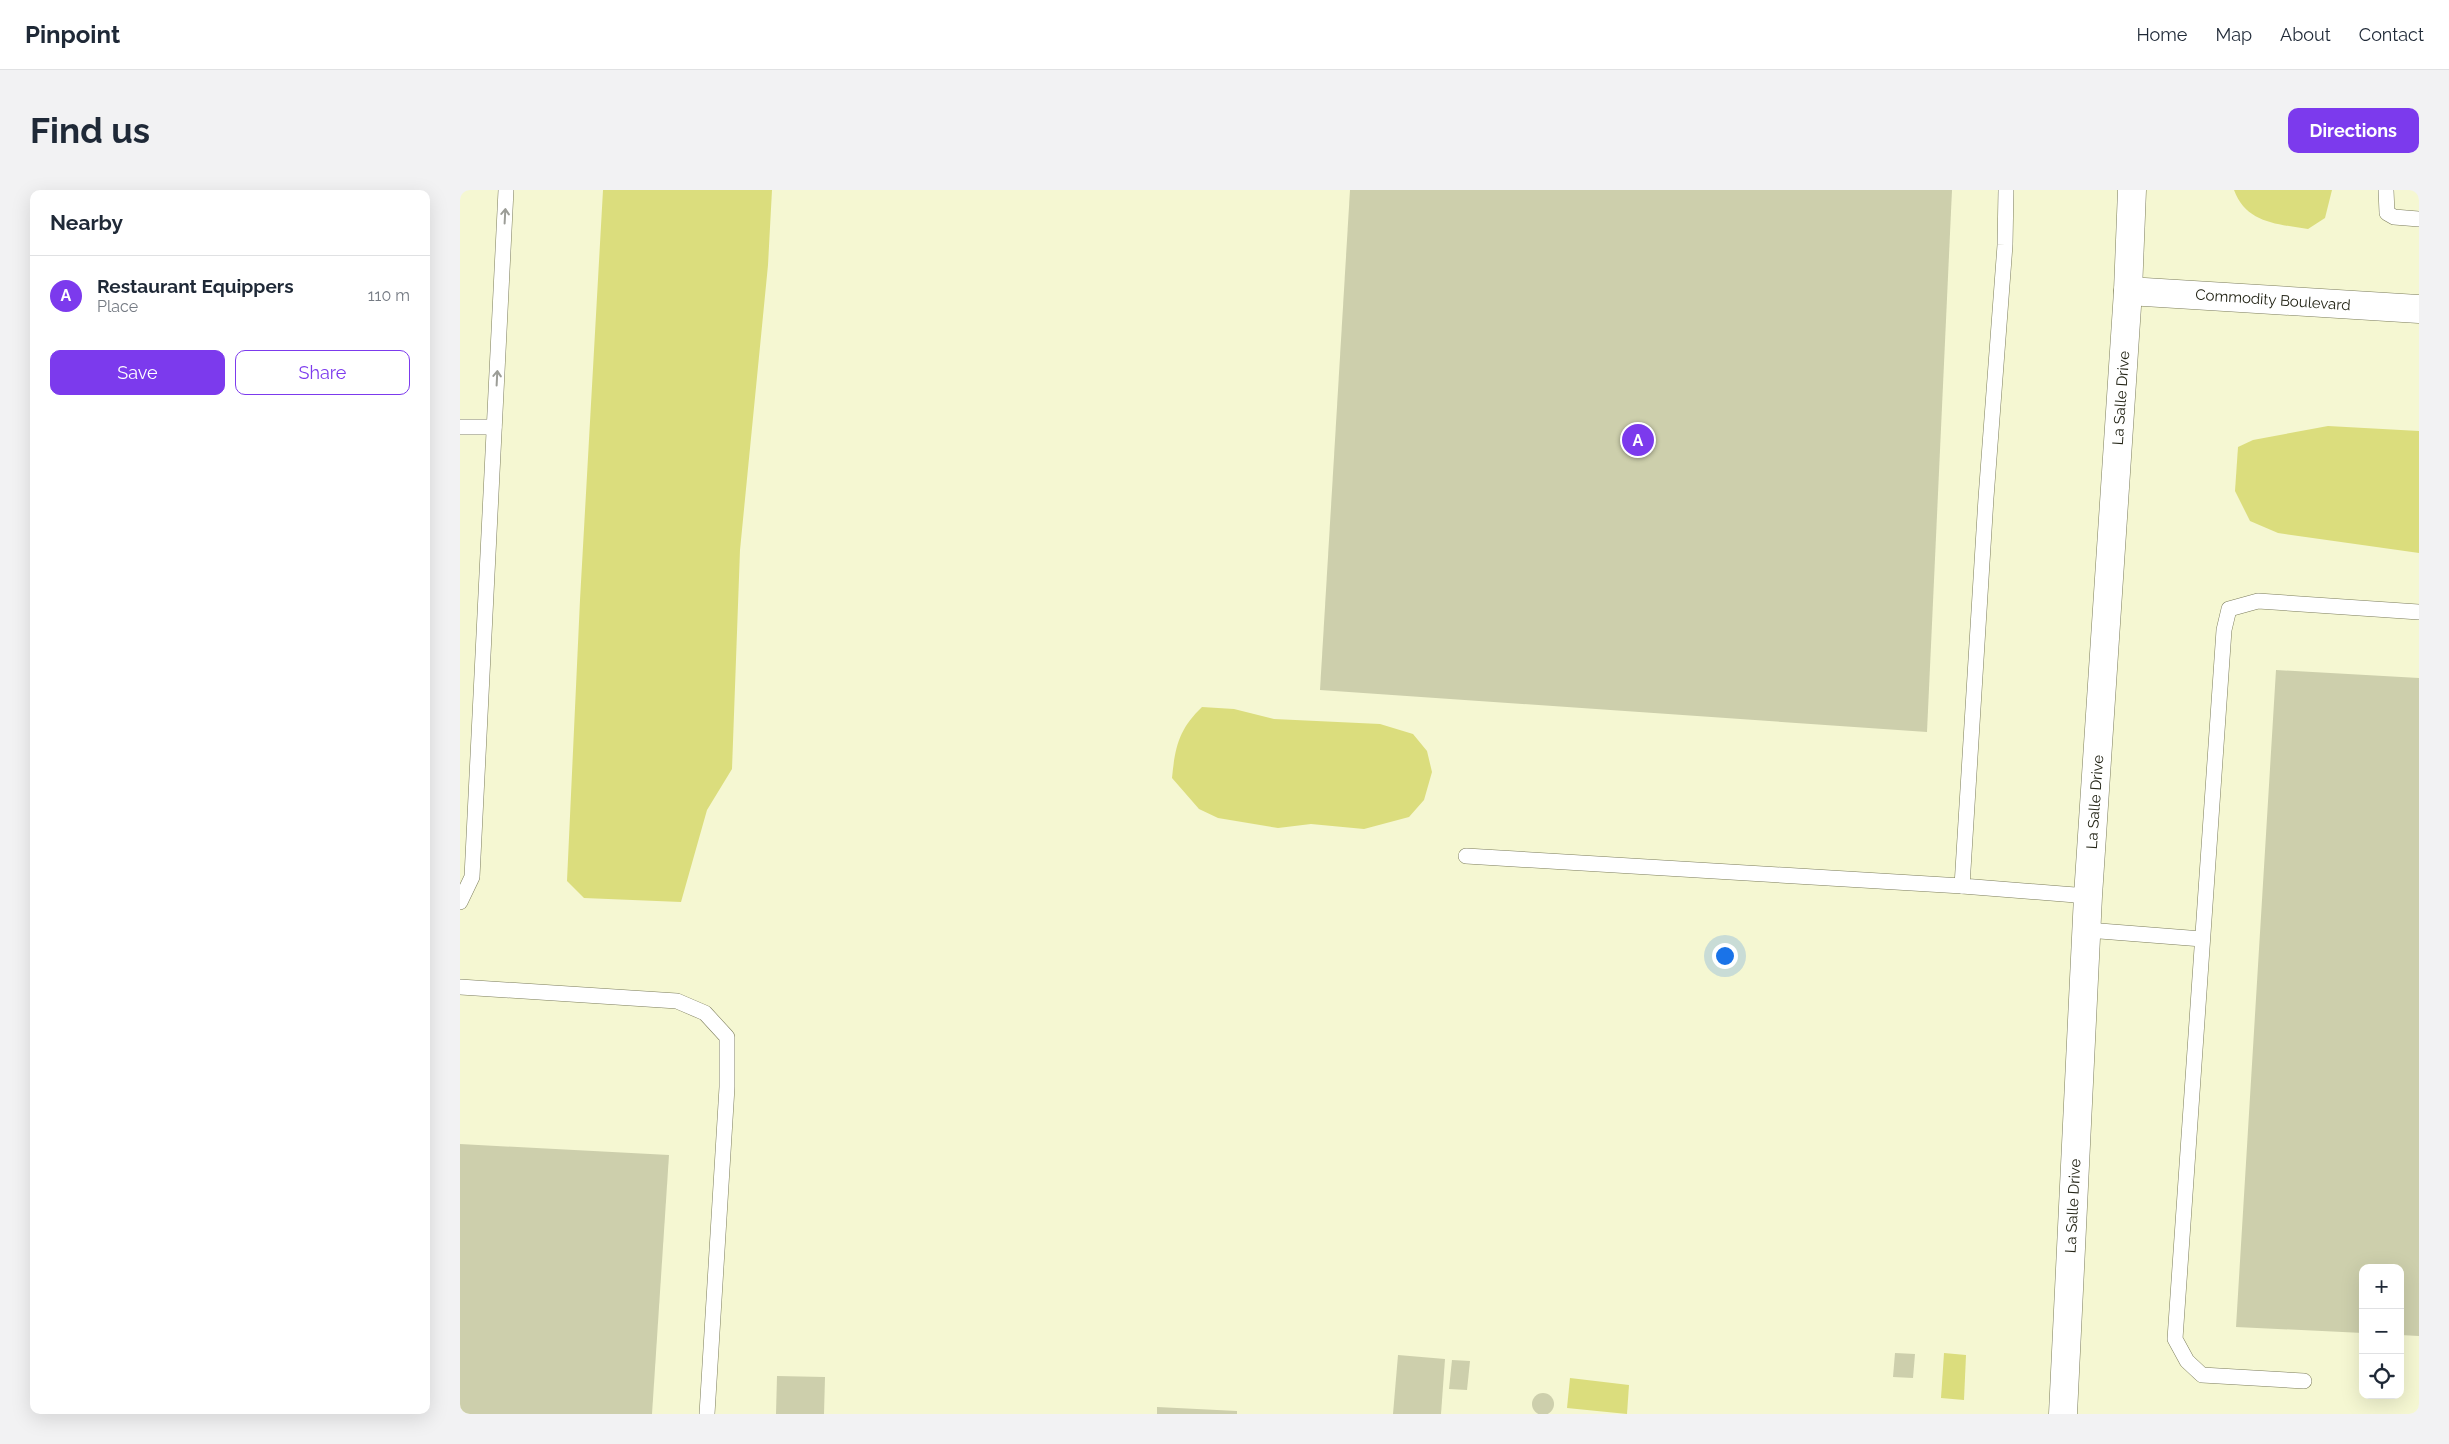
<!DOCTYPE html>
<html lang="en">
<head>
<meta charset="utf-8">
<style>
	:root { --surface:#fff; --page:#f2f2f3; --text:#1f2937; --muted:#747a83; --line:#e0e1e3; --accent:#7c3aed }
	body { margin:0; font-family:Raleway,sans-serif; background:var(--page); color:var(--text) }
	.controls { position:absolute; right:15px; bottom:15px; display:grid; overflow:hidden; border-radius:10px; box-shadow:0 5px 20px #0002 }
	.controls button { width:45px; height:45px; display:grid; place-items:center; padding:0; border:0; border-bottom:1px solid var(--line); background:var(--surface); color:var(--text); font:25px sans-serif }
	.you { position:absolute; left:1264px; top:765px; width:18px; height:18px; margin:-12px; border:4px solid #fff; border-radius:50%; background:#1a73e8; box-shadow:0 0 0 8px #1a73e833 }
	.badge { display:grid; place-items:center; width:32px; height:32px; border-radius:50%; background:var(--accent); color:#fff; font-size:16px; font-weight:700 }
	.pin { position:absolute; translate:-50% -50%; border:2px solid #fff; box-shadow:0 1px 5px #0006 }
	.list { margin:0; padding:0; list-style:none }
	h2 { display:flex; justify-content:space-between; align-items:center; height:65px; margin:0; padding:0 20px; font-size:21px }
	h2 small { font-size:16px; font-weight:400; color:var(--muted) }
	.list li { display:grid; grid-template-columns:32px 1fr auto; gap:15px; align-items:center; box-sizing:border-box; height:80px; padding:0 20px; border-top:1px solid var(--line) }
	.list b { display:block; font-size:19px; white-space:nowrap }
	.list p { margin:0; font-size:16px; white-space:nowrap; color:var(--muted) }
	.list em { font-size:16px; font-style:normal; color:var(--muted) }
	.actions { display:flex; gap:10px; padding:15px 20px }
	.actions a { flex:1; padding:11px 0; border:1px solid var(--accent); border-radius:10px; text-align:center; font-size:18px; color:var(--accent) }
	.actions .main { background:var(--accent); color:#fff }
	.icon { flex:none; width:28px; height:28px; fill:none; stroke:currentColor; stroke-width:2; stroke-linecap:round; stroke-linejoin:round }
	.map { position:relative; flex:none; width:1959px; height:1224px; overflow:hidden; border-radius:10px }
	header { display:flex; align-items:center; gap:30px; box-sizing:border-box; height:70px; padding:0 25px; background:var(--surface); border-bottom:1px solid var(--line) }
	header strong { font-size:24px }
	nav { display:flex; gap:28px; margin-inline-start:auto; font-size:18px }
	.intro { display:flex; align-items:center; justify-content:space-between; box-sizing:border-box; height:120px; padding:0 30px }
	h1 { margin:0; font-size:35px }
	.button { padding:12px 22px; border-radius:10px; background:var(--accent); color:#fff; font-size:18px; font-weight:700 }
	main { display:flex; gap:30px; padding:0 30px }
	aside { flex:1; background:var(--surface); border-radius:10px; box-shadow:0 5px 20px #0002 }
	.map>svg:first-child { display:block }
	.water { fill:#dbdd7d }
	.building { fill:#cdcfac }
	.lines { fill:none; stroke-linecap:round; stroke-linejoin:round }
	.service-casing { stroke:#7c7d5c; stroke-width:16 }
	.minor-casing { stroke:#7c7d5c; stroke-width:29 }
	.service { stroke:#fff; stroke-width:15 }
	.minor { stroke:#fff; stroke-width:28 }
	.oneway { stroke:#9c9d97 }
	.labels { text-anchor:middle; stroke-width:5; stroke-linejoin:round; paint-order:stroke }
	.street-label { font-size:15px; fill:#242517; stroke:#fff }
</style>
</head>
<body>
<header>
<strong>Pinpoint</strong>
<nav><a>Home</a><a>Map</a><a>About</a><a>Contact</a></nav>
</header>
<div class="intro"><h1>Find us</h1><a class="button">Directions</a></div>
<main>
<aside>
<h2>Nearby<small></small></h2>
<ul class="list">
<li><span class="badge">A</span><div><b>Restaurant Equippers</b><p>Place</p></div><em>110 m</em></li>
</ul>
<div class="actions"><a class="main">Save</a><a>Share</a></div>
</aside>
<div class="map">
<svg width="1959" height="1224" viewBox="0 0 1959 1224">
	<rect width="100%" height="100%" fill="#f5f7d2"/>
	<g class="water">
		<path d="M143,0H312L308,75L280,360L272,579L247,620L221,712L124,708L107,691L120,410Z"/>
		<path d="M1774,0H1872L1865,28L1848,39C1817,34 1786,33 1774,0Z"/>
		<path d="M1868,236L1959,241V363L1818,343L1790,331L1775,301L1778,257L1793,250Z"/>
		<path d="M742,517L774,519L814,529L920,534L953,544L967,561L972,582L964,610L949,627L904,639L851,634L818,638L758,628L739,619L712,588C715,557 719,539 742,517Z"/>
		<path d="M1484,1163L1506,1165L1504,1210L1481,1208Z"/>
		<path d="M1110,1188L1169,1195L1167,1224L1107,1218Z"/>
	</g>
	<g class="building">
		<path d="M890,0H1492L1467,542L860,500Z"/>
		<path d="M1816,480L1959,488V1146L1940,1145V1078H1903V1143L1776,1137Z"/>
		<path d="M0,954L209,965L192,1224H0Z"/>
		<path d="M1435,1163L1455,1164L1453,1188L1433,1187Z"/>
		<path d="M938,1165L985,1169L981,1224H933Z"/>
		<path d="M992,1170L1010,1171L1007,1200L989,1199Z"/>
		<path d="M317,1186L365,1187L364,1224H316Z"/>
		<circle cx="1083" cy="1214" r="11"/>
		<path d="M697,1217L777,1221V1224H697Z"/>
	</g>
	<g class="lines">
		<defs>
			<g id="service">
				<path d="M1546,0L1545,55L1526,308L1502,696L1628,706"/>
				<path d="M1926,0L1927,23L1934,27L1959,29"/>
				<path d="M0,237H34"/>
				<path d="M1006,666L1502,696"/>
				<path d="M0,712L12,687L46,0"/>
				<path d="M1627,740L1742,749"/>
				<path d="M0,797L217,811L245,823L267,847V897L247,1224"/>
				<path d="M1844,1191L1742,1185L1727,1171L1715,1149L1764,440L1769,419L1798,411L1959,422"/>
			</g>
			<g id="minor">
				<path d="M1668,101L1959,119"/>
				<path d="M1603,1224L1628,706L1668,101L1672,0"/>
			</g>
		</defs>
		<use href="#service" class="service-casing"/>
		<use href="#minor" class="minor-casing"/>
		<use href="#service" class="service"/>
		<use href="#minor" class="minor"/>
	</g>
	<defs><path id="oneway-shaft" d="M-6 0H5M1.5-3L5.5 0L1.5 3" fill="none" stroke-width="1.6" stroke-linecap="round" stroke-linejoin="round" transform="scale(1.25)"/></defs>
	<g class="oneway">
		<use href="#oneway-shaft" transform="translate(45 26) rotate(-87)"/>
		<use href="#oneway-shaft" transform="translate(37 188) rotate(-87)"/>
	</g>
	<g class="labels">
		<g class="street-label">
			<text transform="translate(1813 110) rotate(4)" y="5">Commodity Boulevard</text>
			<text transform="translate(1661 208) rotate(-86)" y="5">La Salle Drive</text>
			<text transform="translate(1635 612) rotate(-86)" y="5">La Salle Drive</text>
			<text transform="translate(1613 1016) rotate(-87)" y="5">La Salle Drive</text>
		</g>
	</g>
</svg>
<div class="controls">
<button>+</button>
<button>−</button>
<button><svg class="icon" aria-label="locate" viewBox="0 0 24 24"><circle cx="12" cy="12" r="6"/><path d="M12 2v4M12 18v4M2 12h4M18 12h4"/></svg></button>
</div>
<div class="you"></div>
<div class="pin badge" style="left:1178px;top:250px">A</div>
</div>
</main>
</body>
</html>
